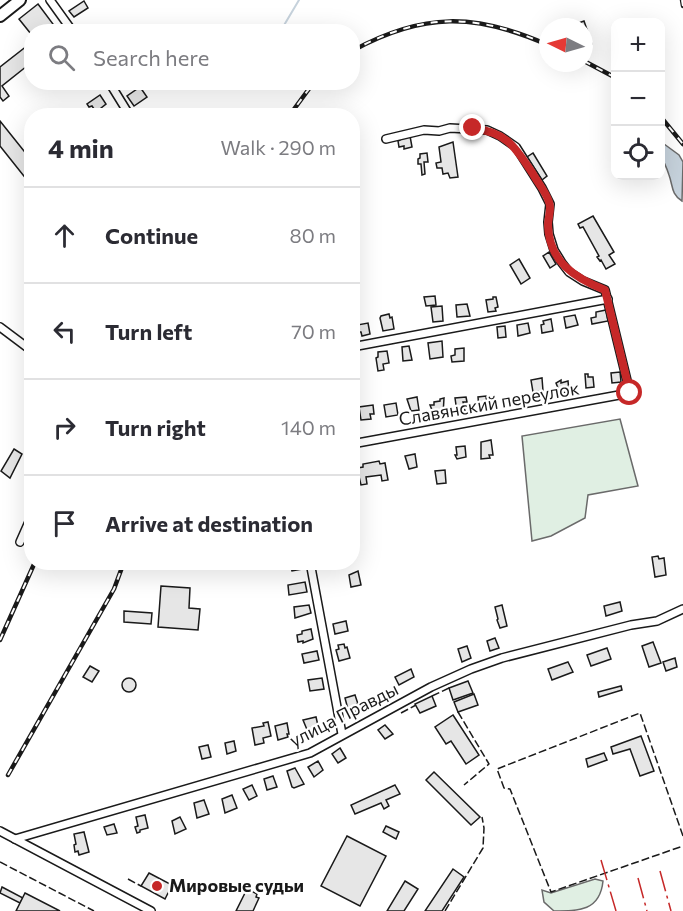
<!DOCTYPE html>
<html lang="en">
<head>
<meta charset="utf-8">
<style>
	:root { --surface:#fff; --page:#f7f7f7; --text:#2b2b33; --muted:#7c7c81; --line:#e1e1e2 }
	body { margin:0; font-family:Commissioner,sans-serif; background:var(--page); color:var(--text) }
	.controls { position:absolute; right:18px; top:18px; display:grid; overflow:hidden; border-radius:12px; box-shadow:0 6px 24px #0002 }
	.controls button { width:54px; height:54px; display:grid; place-items:center; padding:0; border:0; border-bottom:2px solid var(--line); background:var(--surface); color:var(--text); font:30px sans-serif }
	.compass { position:absolute; left:539px; top:18px; width:54px; height:54px; border-radius:50%; background:var(--surface); box-shadow:0 6px 24px #0002; rotate:275deg }
	.stop { position:absolute; width:18px; height:18px; margin:-14px; border:4px solid #c62828; border-radius:50%; background:#fff }
	.stop.end { background:#c62828; border-color:#fff; box-shadow:0 2px 6px #0008 }
	.list { margin:0; padding:0; list-style:none }
	h2 { display:flex; justify-content:space-between; align-items:center; height:78px; margin:0; padding:0 24px; font-size:26px }
	h2 small { font-size:20px; font-weight:400; color:var(--muted) }
	.list li { display:grid; grid-template-columns:39px 1fr auto; gap:18px; align-items:center; box-sizing:border-box; height:96px; padding:0 24px; border-top:2px solid var(--line) }
	.list b { display:block; font-size:22px; white-space:nowrap }
	.list em { font-size:20px; font-style:normal; color:var(--muted) }
	.icon { flex:none; width:33px; height:33px; fill:none; stroke:currentColor; stroke-width:2; stroke-linecap:round; stroke-linejoin:round }
	.map { position:relative; flex:none; width:683px; height:911px; overflow:hidden }
	.search { position:absolute; background:var(--surface); box-shadow:0 6px 24px #0002; left:24px; top:24px; width:336px; height:66px; display:flex; align-items:center; gap:15px; box-sizing:border-box; padding:0 21px; border-radius:24px; color:var(--muted); font-size:22px }
	.panel { position:absolute; background:var(--surface); box-shadow:0 6px 24px #0002; left:24px; top:108px; width:336px; height:462px; border-radius:24px }
	.map>svg:first-child { display:block }
	.green { fill:#e0efe3; stroke:#6a6a6a; stroke-width:1.5 }
	.water { fill:#c6d2dc; stroke:#6a6a6a; stroke-width:1.5 }
	.lines { fill:none; stroke-linecap:round; stroke-linejoin:round }
	.stream { stroke:#c6d2dc; stroke-width:2 }
	.building { fill:#e6e6e6; stroke:#1a1a1a; stroke-width:1.5 }
	.minor-casing { stroke:#1a1a1a; stroke-width:10 }
	.primary-casing { stroke:#1a1a1a; stroke-width:14 }
	.minor { stroke:#fff; stroke-width:7 }
	.primary { stroke:#fff; stroke-width:10 }
	.rail-casing { stroke:#1a1a1a; stroke-width:4.5 }
	.rail { stroke:#fff; stroke-width:2; stroke-dasharray:7; stroke-linecap:butt }
	.fence { stroke:#1a1a1a; stroke-width:1.5; stroke-dasharray:8 3; stroke-linecap:butt }
	.power { stroke:#c62828; stroke-width:1.5; stroke-dasharray:21 4.5 3 4.5; stroke-linecap:butt }
	.route { stroke:#c62828; stroke-width:8 }
	.poi-dot { fill:#c62828; stroke:#fff; stroke-width:2 }
	.labels { text-anchor:middle; stroke-width:4.5; stroke-linejoin:round; paint-order:stroke }
	.street-label { font-size:18px; fill:#1a1a1a; stroke:#fff }
	.poi-label { font-size:18px; font-weight:bold; fill:#1a1a1a; stroke:#fff; text-anchor:start }
</style>
</head>
<body>
<div class="map">
<svg width="683" height="911" viewBox="0 0 683 911">
	<rect width="100%" height="100%" fill="#fff"/>
	<g class="green">
		<path d="M620,419L638,486L588,495L585,518L551,536L532,541L522,436Z"/>
		<path d="M595,879L603,881C600,911 579,911 554,911L544,902L542,890L551,893Z"/>
	</g>
	<path class="water" d="M660,141L679,155L683,162L682,201C671,194 673,186 669,175C664,159 660,160 660,141Z"/>
	<g class="lines">
		<path class="stream" d="M280,32L299,0"/>
	</g>
	<g class="building">
		<path d="M84,1L88,8L74,17L69,11Z"/>
		<path d="M38,4L53,24L43,32H32L31,41L28,37L31,34L19,19Z"/>
		<path d="M584,21L592,44L584,47V27H577L576,24Z"/>
		<path d="M32,42V62L2,86L9,96L3,101L0,97V67Z"/>
		<path d="M140,87L147,97L134,106L127,96Z"/>
		<path d="M100,95L106,104L96,112L92,106L89,107L87,104Z"/>
		<path d="M0,121L32,161L31,185L0,146Z"/>
		<path d="M410,136L412,147L404,149V146L399,147L398,141L400,140V138Z"/>
		<path d="M453,142L458,177L450,178L448,173L443,174L442,168H437L436,163L441,162L439,147Z"/>
		<path d="M427,153L428,162H424L425,174L422,175L421,164H418V159L420,158V154Z"/>
		<path d="M533,153L547,176L542,180L527,157Z"/>
		<path d="M593,216L614,252L609,255L615,264L606,269L601,260L600,261L597,257L599,256L583,227L580,228L578,224Z"/>
		<path d="M549,252L556,264L550,268L543,256Z"/>
		<path d="M519,259L530,278L521,284L510,265Z"/>
		<path d="M435,296L436,305L426,306L424,297Z"/>
		<path d="M493,297H496L498,307L495,308L496,311L488,312L486,300L493,299Z"/>
		<path d="M467,304L470,316L457,317L456,305Z"/>
		<path d="M442,306L443,321L433,322L431,307Z"/>
		<path d="M606,310L608,321L592,324L591,318L596,317V312Z"/>
		<path d="M389,314L390,318L392,317L394,329L383,331L380,318L381,316Z"/>
		<path d="M575,315L578,325L566,328L564,317Z"/>
		<path d="M551,319L553,331L542,333L541,325L544,324L543,321Z"/>
		<path d="M368,323L370,334L362,336L361,332H358L357,325Z"/>
		<path d="M528,323L530,333L518,336L517,325Z"/>
		<path d="M505,326L506,337L498,338L497,327Z"/>
		<path d="M442,341L443,357L430,359L428,343Z"/>
		<path d="M409,346L412,360L403,361L402,347Z"/>
		<path d="M464,348V361L452,362L451,356L455,355V349Z"/>
		<path d="M387,351L389,363L383,364L384,370L378,371L376,358L378,357V352Z"/>
		<path d="M620,372L621,382L612,383L611,373Z"/>
		<path d="M585,374H588V377H593L594,387L586,388Z"/>
		<path d="M542,378L543,391L533,392L531,380Z"/>
		<path d="M561,380V383L568,381L569,392L560,393L556,383Z"/>
		<path d="M486,396L487,407L479,409L478,397Z"/>
		<path d="M417,397L419,410L411,411L407,399Z"/>
		<path d="M466,397L467,402H463L465,411L457,412L455,398Z"/>
		<path d="M444,398L443,415H434L430,405H434V402L440,401V399Z"/>
		<path d="M396,403L398,415L386,417L384,405Z"/>
		<path d="M373,405L374,414H370L371,419L361,420L359,407Z"/>
		<path d="M491,440L493,455H489L490,458L481,459V442Z"/>
		<path d="M465,446L466,457L457,459L455,455H457L456,447Z"/>
		<path d="M14,449L22,454L10,478L1,471Z"/>
		<path d="M415,454L417,467L409,469L405,456Z"/>
		<path d="M379,461L380,464L385,463L388,480L382,481L381,475L366,477L367,484L361,485L357,468L363,467V464Z"/>
		<path d="M445,470L446,483L437,484L435,471Z"/>
		<path d="M658,556L659,559L664,558L666,575L655,577L652,557Z"/>
		<path d="M282,562H302L303,569L292,571L291,567L283,568Z"/>
		<path d="M358,571L361,585L351,587L349,575Z"/>
		<path d="M305,582L307,592L289,595L288,585Z"/>
		<path d="M161,586L190,588L189,608L200,609L198,630L158,627Z"/>
		<path d="M620,602L622,611L606,616L604,606Z"/>
		<path d="M309,605L311,613L295,618L294,607Z"/>
		<path d="M502,605L507,626L500,628L497,620L498,619L495,607Z"/>
		<path d="M124,611L152,613L151,624L124,622Z"/>
		<path d="M346,621L348,631L335,634L333,624Z"/>
		<path d="M311,629L313,639L303,643V641L298,642L297,635L302,634V631Z"/>
		<path d="M495,638L499,648L490,651L487,641Z"/>
		<path d="M653,642L661,663L649,667L642,646Z"/>
		<path d="M344,644L345,648L347,647L350,658L339,661L336,650L339,649L338,645Z"/>
		<path d="M467,646L471,658L462,662L458,649Z"/>
		<path d="M607,648L611,659L591,666L587,655Z"/>
		<path d="M317,651L319,660L304,663L302,654Z"/>
		<path d="M675,658L677,667L666,671L663,662Z"/>
		<path d="M568,662L573,672L552,680L548,669Z"/>
		<path d="M90,666L99,671L92,682L83,677Z"/>
		<path d="M411,669L414,677L399,685L395,677Z"/>
		<path d="M322,678L324,689L310,691L308,680Z"/>
		<circle cx="129" cy="685" r="7"/>
		<path d="M468,681L473,693L453,700L449,688Z"/>
		<path d="M621,686L622,690L599,697L598,692Z"/>
		<path d="M474,694L478,705L458,712L454,702Z"/>
		<path d="M355,695L358,704L355,705L357,711L349,713L345,698Z"/>
		<path d="M432,696L436,706L420,713L415,704Z"/>
		<path d="M453,715L479,755L466,764L451,741L446,744L435,727Z"/>
		<path d="M316,717L319,730L308,732L303,720Z"/>
		<path d="M268,722L271,736L263,738L264,743L255,745L252,728L264,726L263,723Z"/>
		<path d="M287,723L289,734H287L288,737L278,740L275,726Z"/>
		<path d="M385,725L393,734L385,739L378,730Z"/>
		<path d="M641,736L654,771L640,776L630,749L613,754L611,747Z"/>
		<path d="M234,741L236,751L227,754L225,743Z"/>
		<path d="M208,745L211,757L202,759L199,747Z"/>
		<path d="M340,748L346,758L338,763L332,754Z"/>
		<path d="M604,753L607,760L588,767L586,759Z"/>
		<path d="M318,761L323,770L314,777L308,767Z"/>
		<path d="M295,768L304,784L294,788L292,787L287,771Z"/>
		<path d="M434,772L480,817L471,825L426,780Z"/>
		<path d="M273,776L277,787L267,790L264,779Z"/>
		<path d="M252,785L257,796L249,800L243,789Z"/>
		<path d="M395,785L400,794L386,800L389,806L384,809L381,803L355,814L351,805Z"/>
		<path d="M232,795L237,808L225,813L222,799Z"/>
		<path d="M204,800L209,814L197,818L194,803Z"/>
		<path d="M145,815L148,828L140,830V832L137,833L135,827L138,826L136,817Z"/>
		<path d="M180,817L186,829L175,834L172,821Z"/>
		<path d="M114,824L117,833L107,835L104,827Z"/>
		<path d="M386,826L399,832L396,839L383,832Z"/>
		<path d="M84,832L89,852L79,855L78,851L75,852L74,845L76,844L74,834Z"/>
		<path d="M347,836L386,856L360,906L321,886Z"/>
		<path d="M453,869L464,877L442,911H425Z"/>
		<path d="M149,873L172,885L165,899L141,886Z"/>
		<path d="M405,881L418,889L404,911H387Z"/>
		<path d="M2,887L23,898L20,903L0,893Z"/>
		<path d="M247,889L257,894L256,897L259,898L253,911H236Z"/>
		<path d="M25,893L60,911H16Z"/>
	</g>
	<g class="lines">
		<defs>
			<g id="minor">
				<path d="M50,0L73,32"/>
				<path d="M109,82L130,116"/>
				<path d="M0,327L32,351"/>
				<path d="M352,347L608,299"/>
				<path d="M352,444L630,393L605,290L583,281L569,272L562,263L554,250L549,234L548,222L550,204L542,188L516,147L500,136L487,130L450,128L439,131L424,130L386,139"/>
				<path d="M20,542L32,515"/>
				<path d="M310,562L342,734"/>
				<path d="M0,831L151,911"/>
				<path d="M15,839L310,753L431,687L471,669L502,658L631,625L657,621L683,609"/>
			</g>
			<path id="primary" d="M0,16L20,0"/>
		</defs>
		<use href="#minor" class="minor-casing"/>
		<use href="#primary" class="primary-casing"/>
		<use href="#minor" class="minor"/>
		<use href="#primary" class="primary"/>
		<defs>
			<g id="rail">
				<path d="M682,0L683,6"/>
				<path d="M352,51C423,12 476,13 548,45"/>
				<path d="M584,61L616,78"/>
				<path d="M289,116L314,82"/>
				<path d="M660,116L683,144"/>
				<path d="M0,640L35,562"/>
				<path d="M8,775L114,589L124,562"/>
			</g>
		</defs>
		<use href="#rail" class="rail-casing"/>
		<use href="#rail" class="rail"/>
		<g class="fence">
			<path d="M432,696L449,688"/>
			<path d="M458,712L489,764L464,785"/>
			<path d="M401,713L416,705"/>
			<path d="M683,836L640,713L497,769L504,788L510,789L551,892L683,846"/>
			<path d="M0,862L94,911"/>
			<path d="M128,879L141,886"/>
			<path d="M445,911L483,848L484,828L482,817"/>
		</g>
		<g class="power">
			<path d="M601,860L616,911"/>
			<path d="M660,871L671,911"/>
			<path d="M638,878L647,911"/>
		</g>
	</g>
	<g class="lines">
		<path class="route" d="M473,128C508,133 515,147 533,174C538,183 546,192 549,202C552,209 548,217 548,225C549,262 575,278 605,290L630,393"/>
	</g>
	<circle class="poi-dot" cx="157" cy="886" r="6"/>
	<g class="labels">
		<g class="street-label">
			<text transform="translate(489 404) rotate(-10)" y="6">Славянский переулок</text>
			<text transform="translate(344 715) rotate(-27)" y="6">улица Правды</text>
		</g>
		<g class="poi-label">
			<text x="169" y="892">Мировые судьи</text>
		</g>
	</g>
</svg>
<div class="controls">
<button>+</button>
<button>−</button>
<button><svg class="icon" aria-label="locate" viewBox="0 0 24 24"><circle cx="12" cy="12" r="6"/><path d="M12 2v4M12 18v4M2 12h4M18 12h4"/></svg></button>
</div>
<svg class="compass" viewBox="-18 -18 36 36"><path d="M0-13l5 13h-10z" fill="#e53935"/><path d="M0 13l5-13h-10z" fill="#7c7c81"/></svg>
<div class="stop" style="left:630px;top:393px"></div>
<div class="stop end" style="left:473px;top:128px"></div>
<div class="search"><svg class="icon" aria-label="search" viewBox="0 0 24 24"><circle cx="10" cy="10" r="6"/><path d="M15 15l6 6"/></svg>Search here</div>
<section class="panel">
<h2>4 min<small>Walk · 290 m</small></h2>
<ul class="list">
<li><svg class="icon" aria-label="ahead" viewBox="0 0 24 24"><path d="M12 20V5M6 11l6-6 6 6"/></svg><div><b>Continue</b></div><em>80 m</em></li>
<li><svg class="icon" aria-label="left" viewBox="0 0 24 24"><path d="M17 20v-9H6M10 6l-5 5 5 5"/></svg><div><b>Turn left</b></div><em>70 m</em></li>
<li><svg class="icon" aria-label="right" viewBox="0 0 24 24"><path d="M7 20v-9h11M14 6l5 5-5 5"/></svg><div><b>Turn right</b></div><em>140 m</em></li>
<li><svg class="icon" aria-label="arrive" viewBox="0 0 24 24"><path d="M6 21V4h12l-3 4 3 4H6"/></svg><div><b>Arrive at destination</b></div></li>
</ul>
</section>
</div>
</body>
</html>
